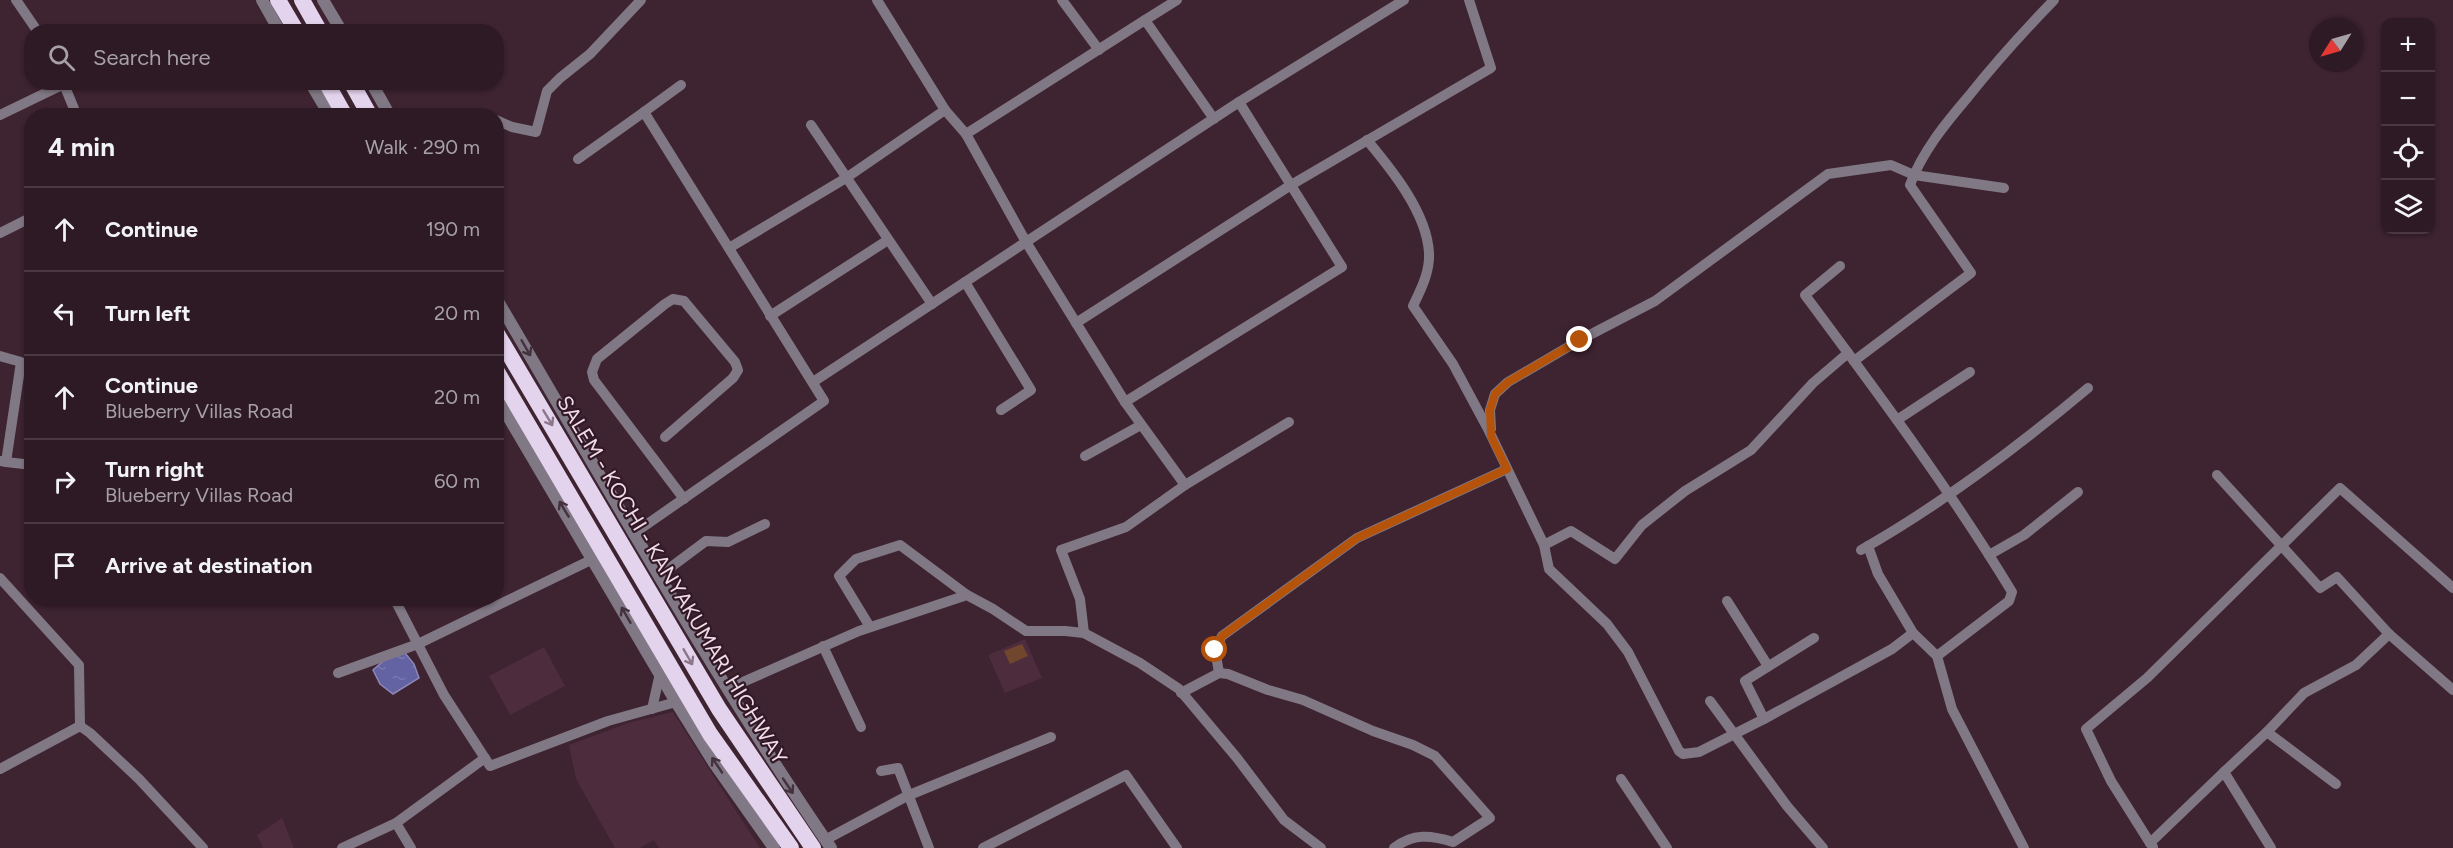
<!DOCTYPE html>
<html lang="en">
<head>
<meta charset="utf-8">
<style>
	:root { --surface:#2e1a25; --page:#3a2732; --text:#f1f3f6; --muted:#a7a1a7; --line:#493842 }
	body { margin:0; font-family:Figtree,sans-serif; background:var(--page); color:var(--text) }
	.controls { position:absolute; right:18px; top:18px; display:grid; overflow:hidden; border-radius:12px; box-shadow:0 2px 4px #0004 }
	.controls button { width:54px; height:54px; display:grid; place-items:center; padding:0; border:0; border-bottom:2px solid var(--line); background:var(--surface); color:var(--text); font:30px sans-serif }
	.compass { position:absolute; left:2309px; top:18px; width:54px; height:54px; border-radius:50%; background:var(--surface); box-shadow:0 2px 4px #0004; rotate:233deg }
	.stop { position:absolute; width:18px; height:18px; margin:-14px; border:4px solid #b45309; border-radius:50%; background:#fff }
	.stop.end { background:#b45309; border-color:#fff; box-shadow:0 2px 6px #0008 }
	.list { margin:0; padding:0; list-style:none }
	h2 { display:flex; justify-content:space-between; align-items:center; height:78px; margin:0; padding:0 24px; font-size:26px }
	h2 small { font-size:20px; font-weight:400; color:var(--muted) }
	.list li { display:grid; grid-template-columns:39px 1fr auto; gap:18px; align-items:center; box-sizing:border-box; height:84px; padding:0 24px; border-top:2px solid var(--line) }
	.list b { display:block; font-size:22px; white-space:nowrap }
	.list p { margin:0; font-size:20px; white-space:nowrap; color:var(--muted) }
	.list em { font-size:20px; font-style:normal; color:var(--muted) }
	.icon { flex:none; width:33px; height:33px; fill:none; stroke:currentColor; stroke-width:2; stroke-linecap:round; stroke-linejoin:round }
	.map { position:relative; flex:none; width:2453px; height:848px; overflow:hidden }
	.search { position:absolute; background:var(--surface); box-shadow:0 2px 4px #0004; left:24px; top:24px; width:480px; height:66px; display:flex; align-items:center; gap:15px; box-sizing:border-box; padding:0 21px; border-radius:24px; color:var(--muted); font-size:22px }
	.panel { position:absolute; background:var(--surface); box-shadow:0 2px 4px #0004; left:24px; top:108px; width:480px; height:498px; border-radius:24px }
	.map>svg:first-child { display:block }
	.built { fill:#4d2c3d }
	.park { fill:#70472c }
	.water { fill:url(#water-ripples); stroke:#8d87b7; stroke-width:1.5 }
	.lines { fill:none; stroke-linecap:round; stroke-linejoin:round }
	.minor { stroke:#807884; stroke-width:10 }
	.tertiary { stroke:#807884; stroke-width:12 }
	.trunk { stroke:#e4d3ec; stroke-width:16 }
	.oneway { stroke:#46313e }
	.oneway2 { stroke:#8c768a }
	.route { stroke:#b45309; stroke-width:8 }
	.labels { text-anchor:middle; stroke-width:4.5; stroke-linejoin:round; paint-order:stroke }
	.street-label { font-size:21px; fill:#f0dde6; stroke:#331927 }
</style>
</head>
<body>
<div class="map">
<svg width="2453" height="848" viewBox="0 0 2453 848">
	<defs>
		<pattern id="water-ripples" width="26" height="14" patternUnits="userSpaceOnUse" patternTransform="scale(1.5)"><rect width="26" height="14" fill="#6362a3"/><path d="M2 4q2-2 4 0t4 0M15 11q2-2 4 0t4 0" fill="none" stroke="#7a78b0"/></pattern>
	</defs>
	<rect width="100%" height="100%" fill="#3e2331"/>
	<g class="built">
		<path d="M1025,639L1042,678L1005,693L988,655Z"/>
		<path d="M544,647L565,686L510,715L489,676Z"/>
		<path d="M673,712L711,772L760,848H659L654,840L640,848H615L576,779L569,745L628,723Z"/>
		<path d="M282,818L294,848H263L257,835Z"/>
	</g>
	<path class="park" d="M1022,644L1028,656L1010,664L1004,651Z"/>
	<path class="water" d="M405,653L414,664L419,678L393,694L380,684L373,670L387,658Z"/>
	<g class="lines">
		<g class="minor">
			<path d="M16,0L38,32"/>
			<path d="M877,0L945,110"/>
			<path d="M1062,0L1099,50"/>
			<path d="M1145,20L1177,0"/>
			<path d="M63,82L77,116"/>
			<path d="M1239,102L1404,0"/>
			<path d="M644,112L681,85"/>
			<path d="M0,115L64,84"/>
			<path d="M496,120L512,127L536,132L547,91L560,78L590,54L641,0"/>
			<path d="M811,125L932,304"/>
			<path d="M1367,140C1392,170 1427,213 1429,253C1430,272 1421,289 1413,306L1453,364L1489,431L1544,545L1571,531L1615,559L1642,525L1685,491L1751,450L1813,383L1848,353"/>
			<path d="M578,159L644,112L824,401L633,534"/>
			<path d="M0,233L32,217"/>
			<path d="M729,248L846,178L945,110L966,134"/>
			<path d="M1840,266L1805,295C1877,392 1949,488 2012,592L2009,601L1937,656L1952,709L2024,848"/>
			<path d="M965,282L1031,390L1001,410"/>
			<path d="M770,316L888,240"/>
			<path d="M1076,323L1291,185L1491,68L1469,0"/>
			<path d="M0,356L21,362L6,462L0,461"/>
			<path d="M1854,361L1971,273L1910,185C1922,152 1945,124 1968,97C1995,63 2024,31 2054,0"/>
			<path d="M813,382L1239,102L1342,267L1125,402L1026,242L966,134L1145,20L1214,119"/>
			<path d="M1125,402L1185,485L1289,422"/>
			<path d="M1897,420L1970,372"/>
			<path d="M1491,429L1490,410L1495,394L1508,382L1580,340L1655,301L1828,174L1891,165L1914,175L2004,188"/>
			<path d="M665,437L733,378L738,370L735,362L684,301L673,299L665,304L597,359L592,372L594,380L684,499"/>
			<path d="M1085,456L1141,425"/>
			<path d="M6,462L32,465"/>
			<path d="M2217,475L2320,588L2337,577L2389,634L2356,665L2304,693L2267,732L2224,772L2271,848"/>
			<path d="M1544,545L1549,569L1607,624L1628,652L1679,751L1683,754L1699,752L1764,719L1892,649L1913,633"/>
			<path d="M1868,546L1878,574L1913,633L1937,656"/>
			<path d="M1861,550C1940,505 2019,446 2088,388"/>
			<path d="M1989,555L2024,535L2078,492"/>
			<path d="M659,576L706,541L728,542L765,524"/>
			<path d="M0,578L79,665L80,726L90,733L139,779L203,848"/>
			<path d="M394,598L444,695L490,766L608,721L676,702"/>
			<path d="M1727,601L1768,666"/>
			<path d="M870,627L839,576L856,559L900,545L967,595"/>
			<path d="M1084,633L1080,599L1061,550L1126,527L1185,485"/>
			<path d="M2389,634L2453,690"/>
			<path d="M823,646L861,727"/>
			<path d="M338,673L418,644L593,559"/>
			<path d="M1219,673L1215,649L1222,636L1357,538L1507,469"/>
			<path d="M727,689L859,631L967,595L993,609L1026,631H1065L1084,633L1140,663L1179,689L1237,758L1284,820L1321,848"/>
			<path d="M1181,693L1219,673L1228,674L1268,690L1303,700L1373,731L1413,745L1435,756L1490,818L1453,842C1431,835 1413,833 1394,848"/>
			<path d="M1710,701L1787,806L1823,848"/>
			<path d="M652,709L660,673"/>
			<path d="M1764,719L1745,681L1814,638"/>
			<path d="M2267,732L2336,784"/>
			<path d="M0,769L80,726"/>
			<path d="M881,771L898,768L929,848"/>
			<path d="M1621,779L1667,848"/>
			<path d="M825,840L907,796L1051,737"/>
			<path d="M2150,843L2111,781L2086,729L2147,678L2340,488L2453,588"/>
			<path d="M2153,847L2150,843L2224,772"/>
			<path d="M342,848L396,823"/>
			<path d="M411,848L396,823L485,758"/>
			<path d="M983,848L1126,775L1177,848"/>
		</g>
		<g class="tertiary">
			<path d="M262,0L280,32"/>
			<path d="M323,0L342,32"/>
			<path d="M310,82L330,116"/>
			<path d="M371,82L390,116"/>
			<path d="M496,298C605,483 710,671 831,848"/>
			<path d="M496,396L676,702L714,763L774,848"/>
		</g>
		<g class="trunk">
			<path d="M278,0L297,32"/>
			<path d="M302,0L320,32"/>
			<path d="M326,82L345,116"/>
			<path d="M351,82L370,116"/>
			<path d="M496,332L719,709L813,848"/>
			<path d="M496,370L710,734L791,848"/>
		</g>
	</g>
	<defs><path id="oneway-shaft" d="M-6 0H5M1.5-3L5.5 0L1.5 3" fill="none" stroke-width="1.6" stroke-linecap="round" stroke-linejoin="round" transform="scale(1.5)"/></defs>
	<g class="oneway">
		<use href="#oneway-shaft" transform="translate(526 348) rotate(60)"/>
		<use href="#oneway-shaft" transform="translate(564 509) rotate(-121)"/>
		<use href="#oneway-shaft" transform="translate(626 615) rotate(-120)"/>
		<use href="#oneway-shaft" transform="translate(717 765) rotate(-124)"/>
		<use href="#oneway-shaft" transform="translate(788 786) rotate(56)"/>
	</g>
	<g class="oneway2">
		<use href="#oneway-shaft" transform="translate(548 418) rotate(59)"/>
		<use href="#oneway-shaft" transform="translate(688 657) rotate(60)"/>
	</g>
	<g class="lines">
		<path class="route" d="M1215,650L1222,636L1357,538L1507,469L1491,436L1490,410L1495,394L1508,382L1580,340"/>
	</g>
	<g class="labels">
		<g class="street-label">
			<text transform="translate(672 580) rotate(59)" y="7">SALEM - KOCHI - KANYAKUMARI HIGHWAY</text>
		</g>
	</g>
</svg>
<div class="controls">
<button>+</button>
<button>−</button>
<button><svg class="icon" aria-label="locate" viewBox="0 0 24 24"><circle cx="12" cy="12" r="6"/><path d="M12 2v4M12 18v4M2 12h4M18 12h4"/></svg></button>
<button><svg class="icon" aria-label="layers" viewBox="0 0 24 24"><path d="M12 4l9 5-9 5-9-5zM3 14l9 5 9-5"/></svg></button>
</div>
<svg class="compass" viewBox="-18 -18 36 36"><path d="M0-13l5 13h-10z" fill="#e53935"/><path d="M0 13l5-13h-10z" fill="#a7a1a7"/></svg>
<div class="stop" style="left:1215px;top:650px"></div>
<div class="stop end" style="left:1580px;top:340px"></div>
<div class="search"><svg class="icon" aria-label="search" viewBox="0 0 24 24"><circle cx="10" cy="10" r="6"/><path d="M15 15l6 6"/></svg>Search here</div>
<section class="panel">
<h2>4 min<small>Walk · 290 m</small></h2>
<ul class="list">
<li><svg class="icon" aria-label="ahead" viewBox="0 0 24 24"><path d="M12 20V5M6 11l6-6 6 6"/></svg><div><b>Continue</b></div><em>190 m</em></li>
<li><svg class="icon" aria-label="left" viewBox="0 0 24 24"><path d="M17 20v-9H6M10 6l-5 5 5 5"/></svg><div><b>Turn left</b></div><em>20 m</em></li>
<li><svg class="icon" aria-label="ahead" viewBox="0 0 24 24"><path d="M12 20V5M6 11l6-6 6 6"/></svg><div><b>Continue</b><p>Blueberry Villas Road</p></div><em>20 m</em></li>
<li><svg class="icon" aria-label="right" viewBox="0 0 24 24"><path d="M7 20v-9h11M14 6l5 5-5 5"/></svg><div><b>Turn right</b><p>Blueberry Villas Road</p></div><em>60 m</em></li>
<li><svg class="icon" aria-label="arrive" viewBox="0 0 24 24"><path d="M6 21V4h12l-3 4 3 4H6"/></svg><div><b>Arrive at destination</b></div></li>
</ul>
</section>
</div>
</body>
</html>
